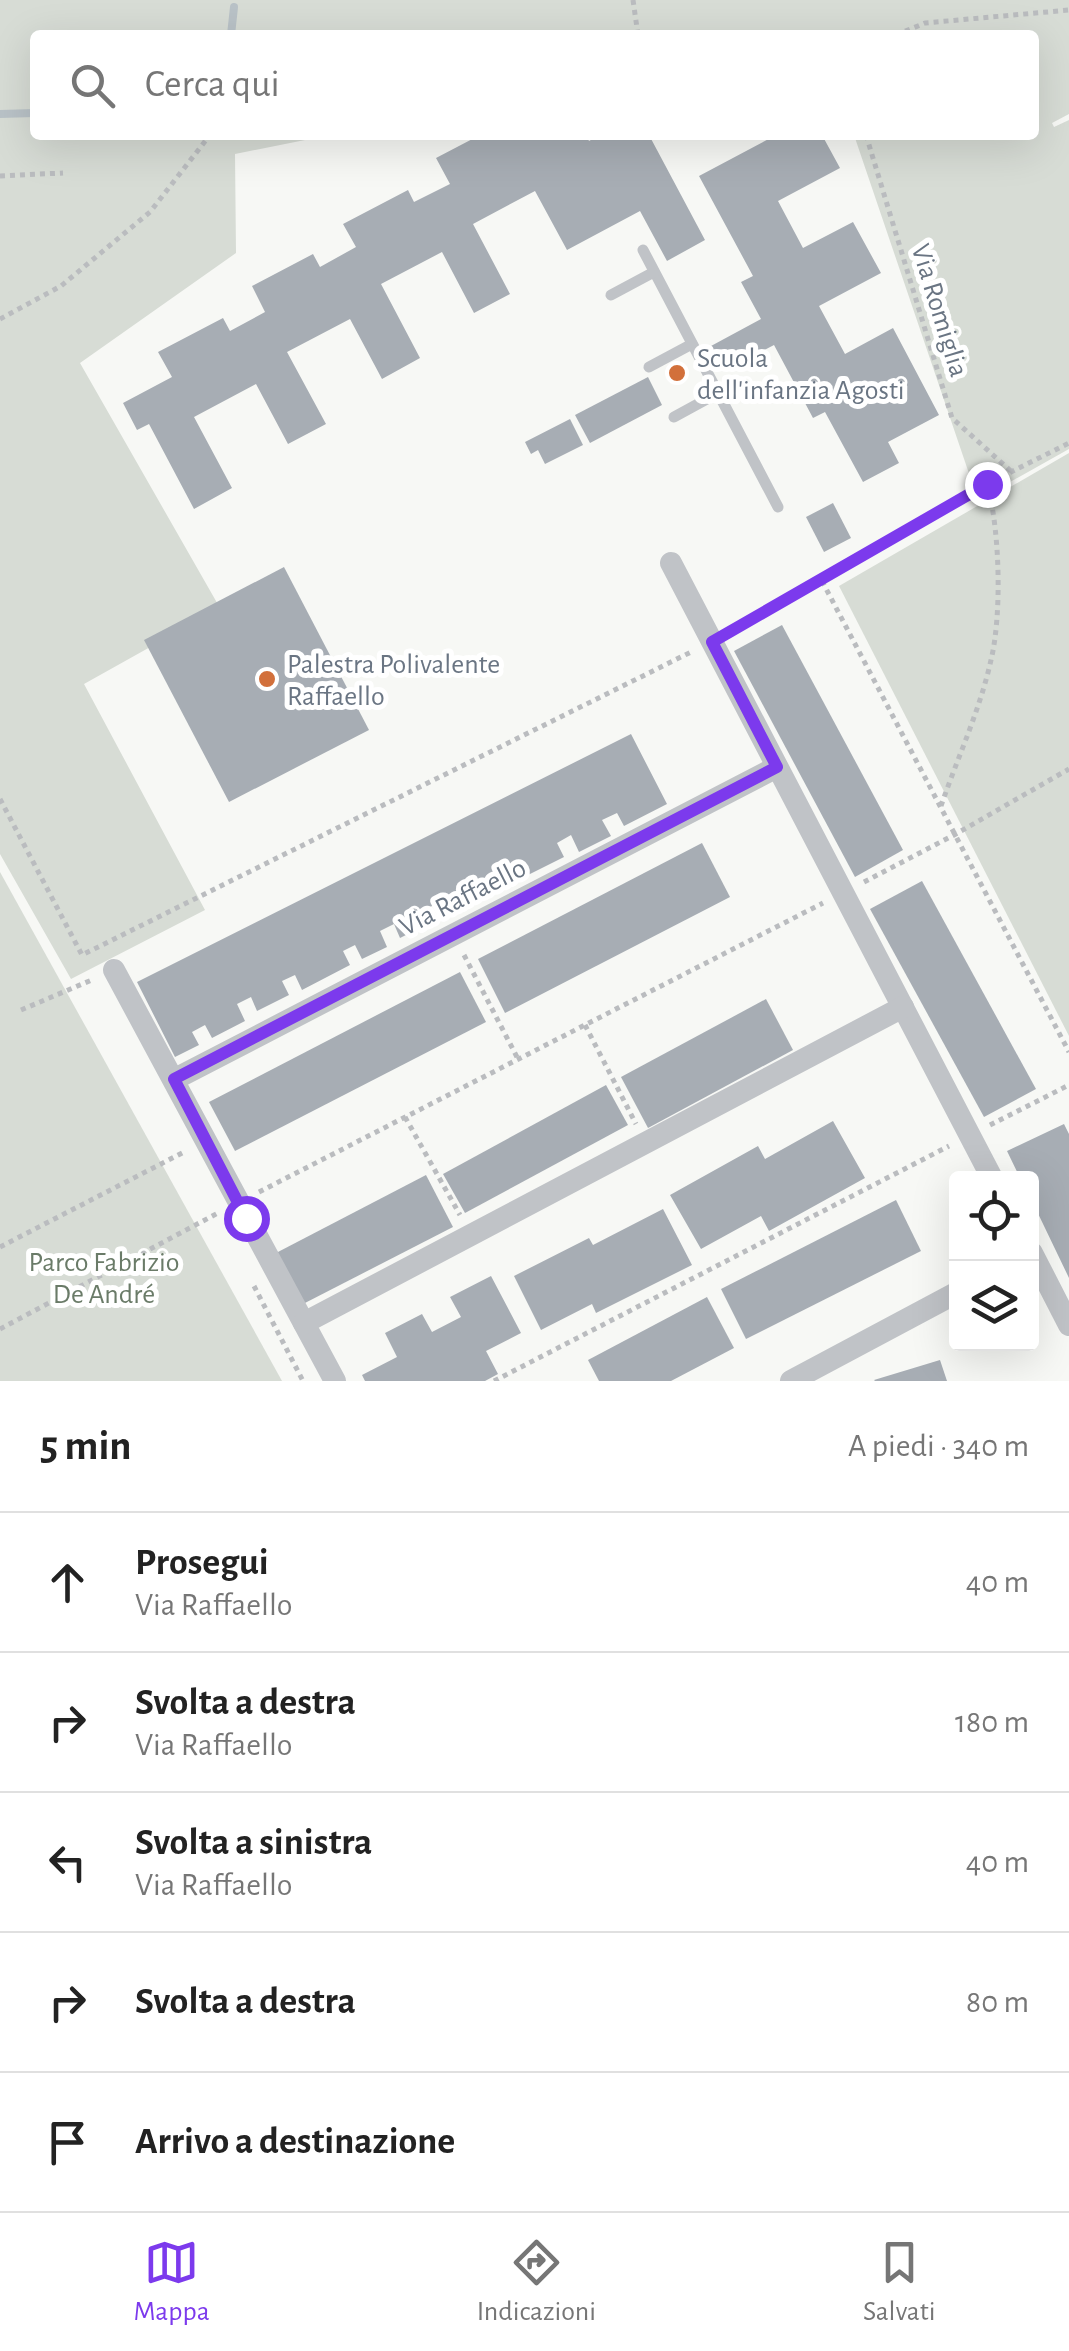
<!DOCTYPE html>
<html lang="it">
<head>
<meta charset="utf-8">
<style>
	:root { --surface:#fff; --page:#f2f2f2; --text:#222; --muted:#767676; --line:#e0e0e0; --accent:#7c3aed }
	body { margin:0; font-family:"Alegreya Sans",sans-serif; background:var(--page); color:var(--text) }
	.controls { position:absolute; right:30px; bottom:30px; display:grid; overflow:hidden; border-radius:10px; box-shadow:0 10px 40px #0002 }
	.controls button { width:90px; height:90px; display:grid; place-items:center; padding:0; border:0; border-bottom:2px solid var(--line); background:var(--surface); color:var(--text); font:50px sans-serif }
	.stop { position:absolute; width:30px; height:30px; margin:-22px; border:8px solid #7c3aed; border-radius:50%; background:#fff }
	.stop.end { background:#7c3aed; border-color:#fff; box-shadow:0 2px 10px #0008 }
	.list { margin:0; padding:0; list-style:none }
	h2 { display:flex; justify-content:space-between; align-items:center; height:130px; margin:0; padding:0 40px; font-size:42px }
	h2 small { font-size:32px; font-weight:400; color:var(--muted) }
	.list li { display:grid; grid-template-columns:65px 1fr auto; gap:30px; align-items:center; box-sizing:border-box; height:140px; padding:0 40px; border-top:2px solid var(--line) }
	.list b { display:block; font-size:38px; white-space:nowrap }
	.list p { margin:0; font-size:32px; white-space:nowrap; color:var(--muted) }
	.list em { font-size:32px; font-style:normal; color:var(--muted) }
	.icon { flex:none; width:55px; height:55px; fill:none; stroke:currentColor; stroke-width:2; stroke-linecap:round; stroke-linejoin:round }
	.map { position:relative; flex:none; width:1069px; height:1381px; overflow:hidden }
	.search { position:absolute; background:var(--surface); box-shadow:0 10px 40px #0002; left:30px; right:30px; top:30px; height:110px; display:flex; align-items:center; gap:25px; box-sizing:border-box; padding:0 35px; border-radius:10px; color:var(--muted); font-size:38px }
	.sheet { height:830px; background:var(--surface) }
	nav { display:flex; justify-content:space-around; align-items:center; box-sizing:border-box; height:140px; border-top:2px solid var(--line); background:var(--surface); font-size:28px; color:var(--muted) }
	nav a { display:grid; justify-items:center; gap:5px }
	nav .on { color:var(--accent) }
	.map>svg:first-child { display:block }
	.green { fill:#d7dcd5 }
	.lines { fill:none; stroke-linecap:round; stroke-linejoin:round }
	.stream { stroke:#b9c2c7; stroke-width:8 }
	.building { fill:#a7adb4 }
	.path { stroke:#babcbf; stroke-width:5; stroke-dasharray:5 5; stroke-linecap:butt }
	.service { stroke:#c0c3c7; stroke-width:11 }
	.minor { stroke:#c0c3c7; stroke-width:22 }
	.route { stroke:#7c3aed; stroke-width:12 }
	.poi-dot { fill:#d2703b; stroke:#fff; stroke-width:4 }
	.labels { text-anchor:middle; stroke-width:10; stroke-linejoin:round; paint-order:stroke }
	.street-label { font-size:28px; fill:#6a7583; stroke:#fff }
	.poi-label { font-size:28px; fill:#6a7583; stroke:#fff; text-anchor:start }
	.park-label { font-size:28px; fill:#6a7b68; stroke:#fff }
</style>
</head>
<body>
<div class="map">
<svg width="1069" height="1381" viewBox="0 0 1069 1381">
	<rect width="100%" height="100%" fill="#f7f8f5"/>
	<g class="green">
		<path d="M0,0H1069V114L1052,123L1054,127L1069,120V449L978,500L854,135H1034V35H35V135H330L235,154L236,253L80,363L220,608L84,684L205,910L71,979L0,854Z"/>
		<path d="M1069,453V1036L839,586Z"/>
		<path d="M0,872L282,1381H0Z"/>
	</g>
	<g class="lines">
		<g class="stream">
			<path d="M231,35L234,7"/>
			<path d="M0,114L35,113"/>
		</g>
	</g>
	<g class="building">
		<path d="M480,135H586L589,141L600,135H649L705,240L667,261L640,211L567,250L535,191L473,224L510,294L474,313L442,252L381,284L420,358L382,379L350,319L287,352L326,424L288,444L256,384L194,417L232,488L194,509L149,424L137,430L123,403L172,377L158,352L223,318L230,331L265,312L252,286L313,254L320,267L356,247L343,224L408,190L414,202L450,184L436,158Z"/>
		<path d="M776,135H822L840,168L778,201L803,248L853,222L881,273L819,306L845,354L893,328L939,415L888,442L899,463L863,482L825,412L813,418L774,345L725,371L711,346L761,319L741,282L753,276L699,176Z"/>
		<path d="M648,377L662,405L590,443L575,415Z"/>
		<path d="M570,419L583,445L545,464L538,450L531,454L525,442Z"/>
		<path d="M833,503L851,538L824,552L806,517Z"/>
		<path d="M284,567L369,730L229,802L144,640Z"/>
		<path d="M782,625L903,850L855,877L734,651Z"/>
		<path d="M631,734L667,804L624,826L617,813L602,820L611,836L579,852L571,835L557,843L564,857L520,879L512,865L495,873L503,889L484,899L477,884L466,890L472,902L442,918L436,904L426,909L432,922L400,938L394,924L380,931L387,947L362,959L355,945L343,951L350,965L302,990L295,975L282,981L289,995L257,1011L251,997L237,1004L245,1021L212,1038L205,1025L192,1032L199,1045L175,1057L137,982Z"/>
		<path d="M702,843L730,897L505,1013L478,959Z"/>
		<path d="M922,881L1036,1089L984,1117L870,909Z"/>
		<path d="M460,972L486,1022L235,1151L209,1102Z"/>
		<path d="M766,999L793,1050L648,1128L621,1077Z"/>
		<path d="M606,1085L628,1125L465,1213L443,1174Z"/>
		<path d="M833,1121L865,1178L769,1231L761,1216L701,1249L670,1195L758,1146L765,1159Z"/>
		<path d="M1064,1124L1069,1134V1278L1032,1201V1178H1020L1007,1151Z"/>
		<path d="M426,1175L453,1227L303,1304L276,1253Z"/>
		<path d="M896,1200L921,1251L746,1339L721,1289Z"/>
		<path d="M663,1209L692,1265L596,1313L592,1304L541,1330L514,1276L589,1238L593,1245Z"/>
		<path d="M491,1276L521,1333L486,1351L498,1374L485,1381H365L362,1375L397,1357L385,1333L422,1314L432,1332L461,1317L450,1297Z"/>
		<path d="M707,1297L734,1348L671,1381H599L588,1360Z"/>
		<path d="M940,1360L947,1381H875L874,1380Z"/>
	</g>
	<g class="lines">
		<g class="path">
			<path d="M633,0L638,35"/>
			<path d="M896,35L925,23L1069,10"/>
			<path d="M866,135L952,418L1013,473"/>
			<path d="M0,176L63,173"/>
			<path d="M0,319L61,286L150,212L210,135"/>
			<path d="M822,581L1069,1052"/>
			<path d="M732,631L987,484L1069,443"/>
			<path d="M0,799L82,955L691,652"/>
			<path d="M941,806C957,759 980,710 991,660C1002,615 1000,529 987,484"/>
			<path d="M864,882L954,835L1069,769"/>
			<path d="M464,955L518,1059"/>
			<path d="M21,1010L94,979"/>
			<path d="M585,1025L636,1124"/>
			<path d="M405,1117L460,1215"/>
			<path d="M990,1125L1069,1085"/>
			<path d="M259,1192L823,903"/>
			<path d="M0,1247L184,1152"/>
			<path d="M254,1286L303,1381"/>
			<path d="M0,1329L218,1213"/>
			<path d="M494,1381L949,1146"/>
		</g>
		<g class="service">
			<path d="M643,250L778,507"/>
			<path d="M611,295L654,272"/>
			<path d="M649,367L692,344"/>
			<path d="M674,417L718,393"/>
		</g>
		<g class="minor">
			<path d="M671,563L992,1178"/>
			<path d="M114,970L335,1381"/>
			<path d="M175,1079L777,767"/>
			<path d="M1032,1253L1069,1325"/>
			<path d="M304,1323L903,1007"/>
			<path d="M791,1381L956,1293"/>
		</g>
	</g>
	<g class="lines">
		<path class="route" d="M246,1218L174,1079L777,767L712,642L987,484"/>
	</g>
	<g class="poi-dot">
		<circle cx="677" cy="373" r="10"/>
		<circle cx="267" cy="679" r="10"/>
	</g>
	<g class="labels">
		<g class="street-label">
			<text transform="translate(941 310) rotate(73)" y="10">Via Romiglia</text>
			<text transform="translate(462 896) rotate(-27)" y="10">Via Raffaello</text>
		</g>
		<g class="poi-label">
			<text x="697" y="367">Scuola<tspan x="697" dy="32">dell'infanzia Agosti</tspan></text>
			<text x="287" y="673">Palestra Polivalente<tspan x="287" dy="32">Raffaello</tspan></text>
		</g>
		<g class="park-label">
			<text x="104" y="1271">Parco Fabrizio<tspan x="104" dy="32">De André</tspan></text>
		</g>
	</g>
</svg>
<div class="controls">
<button><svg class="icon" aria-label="locate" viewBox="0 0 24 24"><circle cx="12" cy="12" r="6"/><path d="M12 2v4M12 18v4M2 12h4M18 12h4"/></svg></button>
<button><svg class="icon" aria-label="layers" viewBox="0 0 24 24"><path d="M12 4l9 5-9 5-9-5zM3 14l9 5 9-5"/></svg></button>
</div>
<div class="stop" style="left:246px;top:1218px"></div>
<div class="stop end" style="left:987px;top:484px"></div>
<div class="search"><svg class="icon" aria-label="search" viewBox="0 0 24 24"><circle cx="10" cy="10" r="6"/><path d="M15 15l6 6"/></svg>Cerca qui</div>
</div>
<section class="sheet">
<h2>5 min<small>A piedi · 340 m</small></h2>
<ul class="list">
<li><svg class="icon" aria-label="ahead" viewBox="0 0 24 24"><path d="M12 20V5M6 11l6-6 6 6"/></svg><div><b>Prosegui</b><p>Via Raffaello</p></div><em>40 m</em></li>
<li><svg class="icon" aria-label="right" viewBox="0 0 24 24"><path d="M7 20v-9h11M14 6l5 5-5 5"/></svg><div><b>Svolta a destra</b><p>Via Raffaello</p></div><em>180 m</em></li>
<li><svg class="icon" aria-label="left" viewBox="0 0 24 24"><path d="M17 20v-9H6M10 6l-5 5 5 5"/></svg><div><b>Svolta a sinistra</b><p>Via Raffaello</p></div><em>40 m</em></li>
<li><svg class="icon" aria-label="right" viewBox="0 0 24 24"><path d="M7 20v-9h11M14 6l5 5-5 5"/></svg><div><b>Svolta a destra</b></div><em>80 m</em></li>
<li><svg class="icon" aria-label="arrive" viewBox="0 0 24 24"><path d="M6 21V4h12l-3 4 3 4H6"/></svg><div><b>Arrivo a destinazione</b></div></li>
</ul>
</section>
<nav>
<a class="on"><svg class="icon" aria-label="map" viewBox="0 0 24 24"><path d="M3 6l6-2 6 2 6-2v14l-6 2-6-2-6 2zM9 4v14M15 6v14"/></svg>Mappa</a>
<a><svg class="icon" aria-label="directions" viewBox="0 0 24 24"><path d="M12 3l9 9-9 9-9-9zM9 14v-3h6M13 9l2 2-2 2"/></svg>Indicazioni</a>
<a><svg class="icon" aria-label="saved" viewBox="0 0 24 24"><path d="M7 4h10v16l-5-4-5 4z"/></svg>Salvati</a>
</nav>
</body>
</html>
